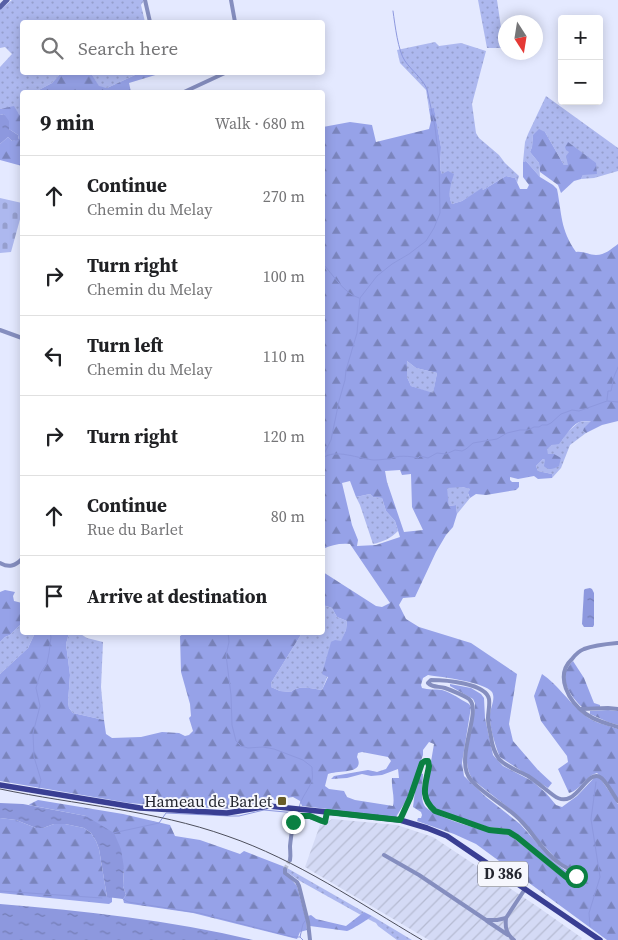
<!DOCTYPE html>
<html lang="en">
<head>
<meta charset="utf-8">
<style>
	:root { --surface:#fff; --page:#f2f2f2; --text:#202124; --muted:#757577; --line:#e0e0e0 }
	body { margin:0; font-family:"Source Serif 4",serif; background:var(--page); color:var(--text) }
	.controls { position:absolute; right:15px; top:15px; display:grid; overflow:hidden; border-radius:5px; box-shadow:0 2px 12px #0003 }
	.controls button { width:45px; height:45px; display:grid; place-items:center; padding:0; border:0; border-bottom:1px solid var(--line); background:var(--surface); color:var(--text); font:25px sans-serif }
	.compass { position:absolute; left:498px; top:15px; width:45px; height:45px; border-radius:50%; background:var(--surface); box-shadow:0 2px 12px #0003; rotate:168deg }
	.stop { position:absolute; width:15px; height:15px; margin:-11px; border:4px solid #0b8043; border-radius:50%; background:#fff }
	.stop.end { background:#0b8043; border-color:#fff; box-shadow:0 1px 5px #0008 }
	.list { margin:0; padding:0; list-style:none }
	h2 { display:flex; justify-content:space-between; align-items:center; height:65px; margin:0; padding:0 20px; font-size:21px }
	h2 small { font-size:16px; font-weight:400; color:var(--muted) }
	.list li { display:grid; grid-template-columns:32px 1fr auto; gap:15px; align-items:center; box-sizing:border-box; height:80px; padding:0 20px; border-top:1px solid var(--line) }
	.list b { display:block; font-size:19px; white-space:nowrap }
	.list p { margin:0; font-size:16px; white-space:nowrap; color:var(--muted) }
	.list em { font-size:16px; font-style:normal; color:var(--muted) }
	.icon { flex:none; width:28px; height:28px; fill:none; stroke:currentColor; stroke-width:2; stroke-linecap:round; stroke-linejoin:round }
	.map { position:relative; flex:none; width:618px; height:940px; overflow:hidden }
	.search { position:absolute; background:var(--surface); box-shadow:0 2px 12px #0003; left:20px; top:20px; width:305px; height:55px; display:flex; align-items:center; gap:12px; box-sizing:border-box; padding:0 18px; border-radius:5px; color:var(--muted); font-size:19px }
	.panel { position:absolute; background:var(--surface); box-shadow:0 2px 12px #0003; left:20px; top:90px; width:305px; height:545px; border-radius:5px }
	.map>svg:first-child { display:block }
	.industrial { fill:url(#industrial-furrows) }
	.grass { fill:url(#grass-dots) }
	.forest { fill:url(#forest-firs); fill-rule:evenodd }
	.cemetery { fill:url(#cemetery-stones) }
	.water { fill:url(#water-ripples) }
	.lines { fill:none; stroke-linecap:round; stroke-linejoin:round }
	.stream { stroke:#8d98de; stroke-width:1 }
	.minor-tunnel { stroke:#bdc2d5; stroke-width:4; stroke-dasharray:4 2; stroke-linecap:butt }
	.minor { stroke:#858ebf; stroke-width:4 }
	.secondary { stroke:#5760a6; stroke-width:5 }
	.primary { stroke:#393e93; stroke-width:5.5 }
	.rail { stroke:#4d4f5c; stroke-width:1 }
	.route { stroke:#0b8043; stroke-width:6 }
	.poi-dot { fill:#685c28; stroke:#f6f7fd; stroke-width:2 }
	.labels { text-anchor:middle; stroke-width:4; stroke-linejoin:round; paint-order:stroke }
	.shield { fill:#f6f7fd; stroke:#62646d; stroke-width:1 }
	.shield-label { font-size:15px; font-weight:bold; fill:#23252f }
	.poi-label { font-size:16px; fill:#23252f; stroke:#f6f7fd; text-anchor:end }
</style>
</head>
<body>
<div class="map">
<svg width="618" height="940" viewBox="0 0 618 940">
	<defs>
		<pattern id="industrial-furrows" width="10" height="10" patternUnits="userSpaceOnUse" patternTransform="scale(1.25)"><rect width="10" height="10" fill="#d4daf5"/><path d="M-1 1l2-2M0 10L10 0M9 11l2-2" fill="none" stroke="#b6bbd2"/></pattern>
		<pattern id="grass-dots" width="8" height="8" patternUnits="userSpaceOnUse" patternTransform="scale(1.25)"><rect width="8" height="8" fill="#adb8ef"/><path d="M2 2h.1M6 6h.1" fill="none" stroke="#959ecd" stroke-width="1.8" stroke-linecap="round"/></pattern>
		<pattern id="forest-firs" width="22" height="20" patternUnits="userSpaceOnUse" patternTransform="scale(1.25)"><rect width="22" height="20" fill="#96a2e8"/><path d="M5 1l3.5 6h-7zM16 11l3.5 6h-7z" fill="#7a84bc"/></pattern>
		<pattern id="cemetery-stones" width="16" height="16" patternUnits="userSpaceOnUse" patternTransform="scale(1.25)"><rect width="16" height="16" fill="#adb8ef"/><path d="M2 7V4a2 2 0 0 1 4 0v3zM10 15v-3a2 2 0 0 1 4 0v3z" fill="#959ecd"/></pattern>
		<pattern id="water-ripples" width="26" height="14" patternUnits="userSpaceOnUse" patternTransform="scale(1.25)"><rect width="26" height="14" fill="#8d98de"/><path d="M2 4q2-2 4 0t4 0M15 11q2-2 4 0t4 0" fill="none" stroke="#737cb4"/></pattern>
	</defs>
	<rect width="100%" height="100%" fill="#e4e9ff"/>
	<path class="industrial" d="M332,819L397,825L433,837L538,907L582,938L581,940H429L305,867L320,825H324Z"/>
	<g class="grass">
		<path d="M12,0H143V2L141,5L145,22H22V72L61,73L52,83L35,92H22V119L14,107L0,109V67L12,54L5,47L0,48V10Z"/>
		<path d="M478,0H497L504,48H487Z"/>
		<path d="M435,42L439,46L461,43L486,51L472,104L476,133L479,138L499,155L505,163L519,176L517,183L515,178L506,176L483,190L482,189L462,201L452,204C447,195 450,184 453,174H442L440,169L441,147L434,109H429L426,90L400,63L397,50Z"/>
		<path d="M91,73H144L135,75L107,88L99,87Z"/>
		<path d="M546,96L618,148V171L594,178L581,179L583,175L569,152L568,165H564L545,132L533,135L532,147L530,152L539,163L540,177L526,161L523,162L525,142L528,134Z"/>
		<path d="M407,361L416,368L437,373L433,394L411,386L407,377Z"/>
		<path d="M592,421L583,431L586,433L570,445L561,468L552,478V474L538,471L536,466L543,459L545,460L548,455L546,449L552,445L563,439L564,435L579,422Z"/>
		<path d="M446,487H462L470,489L468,494L470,498L457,514L456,505L449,506Z"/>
		<path d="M370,494L373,497L382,498L386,511L395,521L398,531C391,538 383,542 373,544L360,505L356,497Z"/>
		<path d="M323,605L332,608L337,617L347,621L346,630L322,690C311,689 300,684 291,692L280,691L271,687V683L302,633L322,632Z"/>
		<path d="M22,623V632L35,633L28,648L0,674V642L5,637L10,635Z"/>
		<path d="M69,633H79L87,638L103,642L101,687L104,720L73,713L69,708L68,702L70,675L66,644Z"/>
		<path d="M287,868L364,912L361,915L300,881L287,872L286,870Z"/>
		<path d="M372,916L412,940H397L378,926L376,923L368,919Z"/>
	</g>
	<g class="forest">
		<path d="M61,73H91L99,86L107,88L135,75L144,73H162L129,83L131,92H35L52,83Z"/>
		<path d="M14,106L22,119V166L0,160V144L8,137L12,141L19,139L18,135L9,129L4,114L0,115V109Z"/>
		<path d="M434,108L441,147L440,169L442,174L448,171L454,174C451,184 447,194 452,204L462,201L482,188L483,190L506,176L515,178L520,189H527L529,185L523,177V162L526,161L540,177L553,185L557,189C562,214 560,229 576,252C584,251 589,255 596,255C605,255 611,249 618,244V421L602,425L586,433L583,431L584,428L591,421C588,421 582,421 579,422C570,427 565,437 559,444L552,445L547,449L548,454H554L561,458L559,466C553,469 549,471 544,466L545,460L543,459L536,466L538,471L552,474V478L538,479L534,476L518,479L510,477V480L512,482H519V487L516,490L486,495L476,494L470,498L468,493L470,489L462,487L447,488L449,506L456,505L457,514L453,527L446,535L436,552L415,597L403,598L399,605L406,619L419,627L471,643L517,674L509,724L513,741L538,770L552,783L548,788L500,757C496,748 489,726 490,715C490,708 496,699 492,692C485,682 441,677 428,675L423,678L421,685L422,688C428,690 435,689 442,690C452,693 460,699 469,704L471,707L462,763L464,776L486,797L520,824L554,862L569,873V874L566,875L516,834L507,829L488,827L442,812C432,807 428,801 426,791L434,744L429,742L423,750V755L407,799L396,817L302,806L300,801L293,797L272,800L233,809L153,805L129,803L0,781V674L28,648L35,633H69L66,644L70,675L68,702L69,708L73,713L104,720L106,734L112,738L141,737L162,732L179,733L185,736L189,735L193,731L189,718L191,716L190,704L181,672L180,636L183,634V633H302L271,683V687L280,691L291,692C300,684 311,689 322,690L328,677L322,674L331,642L335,640L341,641L346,630L347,621L337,617L332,608L323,605V572L376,606L382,607L390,603L350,544C340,543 331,545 323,549V127L350,122L372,125L376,142L429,129L431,121L429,109ZM407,361L416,368L437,373L433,393L411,386L407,377ZM400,470L402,475L411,474L412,507L423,530L404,532L387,482L385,471ZM350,481L356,497L370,494L373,497L382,498L386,511L395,521L400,537L376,545L357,546L358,540L352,525L342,483ZM362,752L388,757L391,761L386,769L377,772L368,770L334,776L331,779L347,778L362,774L371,776L382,775L398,769L399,778H392C391,788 395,796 393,806L355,800L347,797L344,791L329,789L325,786L328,774C337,770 366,775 357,757L358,753Z"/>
		<path d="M539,129L545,132L564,165H568L566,156L569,152L566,150L565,147L568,142L596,163L597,174L583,175L581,179L574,181L561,193L558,185L540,172L539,163L530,152L532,147L533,135Z"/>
		<path d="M5,590L15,592L13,596L14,601L22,603V623L10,635L5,637L0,642V592Z"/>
		<path d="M573,661L584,678L594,703L600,705V707H582C573,699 562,684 566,671C568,667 570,664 573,661Z"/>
		<path d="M542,674C558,685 568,701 582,713C591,722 606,725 618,729V799L608,784L597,773C585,776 581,790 569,793L558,769L568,762L567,756L541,721L534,696Z"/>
		<path d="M450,684L471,688L481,694L484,698L485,718L493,755L503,766L532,781L546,793L556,805L562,807L577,796L594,778H600L618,804V940H607L476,844L454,834L417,821L418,818H421L422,815L421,812L413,807L416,783L420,773L423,774C423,783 420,797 424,805C429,815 476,829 488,831C496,833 503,833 511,836L562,877L570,882L576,883L580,880V875L575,871L560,863L510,809L473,780C458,759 475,727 475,703L473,699L450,686Z"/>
		<path d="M608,710L618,711V725L608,722L590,714V711Z"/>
		<path d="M38,800L123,814L170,825L175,836L200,840L240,854L244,851L285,867L284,871L297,886L306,920L307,930L300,932L297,939L193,913L124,903L123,899L126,895L123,886L124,868L86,816L29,805L30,804Z"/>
		<path d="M0,818L16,820L36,828H43L54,824H65L84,828L91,833L96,841L99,849L107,897H112V902L109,904L0,893Z"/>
		<path d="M364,912L372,916C369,919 351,930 347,931L310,926L308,916L311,915L316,919L346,926Z"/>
	</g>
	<path class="cemetery" d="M0,198L22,203V212L11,252L0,253Z"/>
	<g class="water">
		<path d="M4,114L9,121V129L18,135L19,140L12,141L8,137L0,144V115Z"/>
		<path d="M590,588L592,589L594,593V625L593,627H584L582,624L584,590L585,589Z"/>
		<path d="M0,803L23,804L86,816L114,833L121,849L124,868L123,886L126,895L123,899L107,897L99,849L96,841L91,833L84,828L65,824H54L43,828H36L16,820L0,818Z"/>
		<path d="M0,904C85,911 170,920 253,940H0Z"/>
	</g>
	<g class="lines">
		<g class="stream">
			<path d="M322,263C333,274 344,294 359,298"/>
			<path d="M607,400L608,391H611C612,386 613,381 614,377C615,373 617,371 618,367"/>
			<path d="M322,458L331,440L339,401L345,380L346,370L357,333L360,298L377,276L392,264L409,254L426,241L434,228L440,213L439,161L435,127L427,89C422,78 412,71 405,61C398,51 395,25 393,11"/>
			<path d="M323,458C335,448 359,459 374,460C380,460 384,459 390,459C397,455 410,456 418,458L420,456L428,458L437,453L446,454L455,450L462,451L466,449L473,443L497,439L507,433L520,430H528L534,427H539L542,425H547L551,423L561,414L572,410L579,411L607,401L618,402"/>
			<path d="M228,632L229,642L226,655L231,695L232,725L236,741L241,746L248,748L263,747L274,749L303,760L312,767C312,772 313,776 312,780C309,790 301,797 299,808"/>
			<path d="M39,788L41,780L34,757L33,733L40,706L36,688L40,674L47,663L49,653L51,637L50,632"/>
			<path d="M113,833L159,823L166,813L230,816H239L264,810L296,813L299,812"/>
			<path d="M0,891L102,898"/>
			<path d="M123,899L128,902L199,913L293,937H300"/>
			<path d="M590,926L589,913L600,877L591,819L596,782"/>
			<path d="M303,940L300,937L303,924L305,921"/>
		</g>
		<path class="minor-tunnel" d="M285,869L290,860"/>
		<g class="minor">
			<path d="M145,0L150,22"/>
			<path d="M231,0L235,22"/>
			<path d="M184,92L227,72"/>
			<path d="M0,330L22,338"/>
			<path d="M0,563C9,568 15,566 22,559"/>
			<path d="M618,643C607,644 595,645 584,649C579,651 575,655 572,659C554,676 569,702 586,714C596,721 607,724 618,727"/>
			<path d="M581,709L608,708L618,709"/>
			<path d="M400,820L410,798L422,763L425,761H428L429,765C426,784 419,797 435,811L489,830L509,832L517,837L566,877C570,878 573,880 576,876C573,869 565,868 559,863C543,852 534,834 521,821C506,805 485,796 471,780C453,760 483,711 469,699C465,696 451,690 445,688C439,686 433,688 428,683L431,680C444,680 486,683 489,699C490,706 488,712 488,718C488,725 490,731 491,737C492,745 494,752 499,759C506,767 519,771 528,776C537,782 545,789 553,795C576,813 585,769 600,777C606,780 613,795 618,801"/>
			<path d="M384,855L419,875L486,920H497L506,918L525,889"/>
			<path d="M290,860C291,855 290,851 290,846C291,837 292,824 296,816L310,817L325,822L327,812"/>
			<path d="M285,869V873L297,882L299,886L308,922L310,940"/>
			<path d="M506,918C505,927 506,934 514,940"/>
			<path d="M487,921L508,935"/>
		</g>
		<path class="secondary" d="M0,7L7,0"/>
		<path class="primary" d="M0,785L140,808L227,813L269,806L327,812L400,820L427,828L447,836L600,940"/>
		<path class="rail" d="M0,789C76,805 154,810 227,836C297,860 359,903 422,940"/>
	</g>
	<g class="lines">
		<path class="route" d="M293,822L296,816H310L322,821L325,822L327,812L400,820L410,798L422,763L425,761H428L429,766C426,784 419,797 435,811L489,830L509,832L517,837L566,877C570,878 573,880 576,876"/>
	</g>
	<rect class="poi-dot" x="277" y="796" width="10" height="10" rx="2.5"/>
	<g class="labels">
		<rect class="shield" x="478" y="861.5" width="50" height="25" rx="4"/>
		<g class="shield-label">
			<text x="503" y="879">D 386</text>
		</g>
		<g class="poi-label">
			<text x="272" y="807">Hameau de Barlet</text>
		</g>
	</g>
</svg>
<div class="controls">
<button>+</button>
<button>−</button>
</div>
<svg class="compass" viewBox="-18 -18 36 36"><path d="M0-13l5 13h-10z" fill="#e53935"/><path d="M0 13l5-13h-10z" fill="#757577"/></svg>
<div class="stop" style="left:576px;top:876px"></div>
<div class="stop end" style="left:293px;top:822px"></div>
<div class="search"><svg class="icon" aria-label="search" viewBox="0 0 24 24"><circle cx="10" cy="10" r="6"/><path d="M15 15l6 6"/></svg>Search here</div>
<section class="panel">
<h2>9 min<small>Walk · 680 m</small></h2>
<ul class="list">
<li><svg class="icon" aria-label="ahead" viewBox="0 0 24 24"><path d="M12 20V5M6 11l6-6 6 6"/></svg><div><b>Continue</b><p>Chemin du Melay</p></div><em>270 m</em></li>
<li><svg class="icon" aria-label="right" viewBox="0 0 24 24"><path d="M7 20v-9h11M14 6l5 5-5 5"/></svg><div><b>Turn right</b><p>Chemin du Melay</p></div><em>100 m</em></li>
<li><svg class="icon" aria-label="left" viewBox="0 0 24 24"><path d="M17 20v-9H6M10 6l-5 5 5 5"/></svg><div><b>Turn left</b><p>Chemin du Melay</p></div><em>110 m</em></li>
<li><svg class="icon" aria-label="right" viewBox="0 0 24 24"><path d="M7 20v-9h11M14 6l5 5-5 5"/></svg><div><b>Turn right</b></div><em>120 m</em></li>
<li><svg class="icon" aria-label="ahead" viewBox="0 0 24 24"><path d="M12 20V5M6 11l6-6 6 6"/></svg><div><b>Continue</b><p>Rue du Barlet</p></div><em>80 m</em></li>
<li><svg class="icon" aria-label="arrive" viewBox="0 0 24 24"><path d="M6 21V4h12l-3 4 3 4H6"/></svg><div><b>Arrive at destination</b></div></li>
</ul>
</section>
</div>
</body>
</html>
